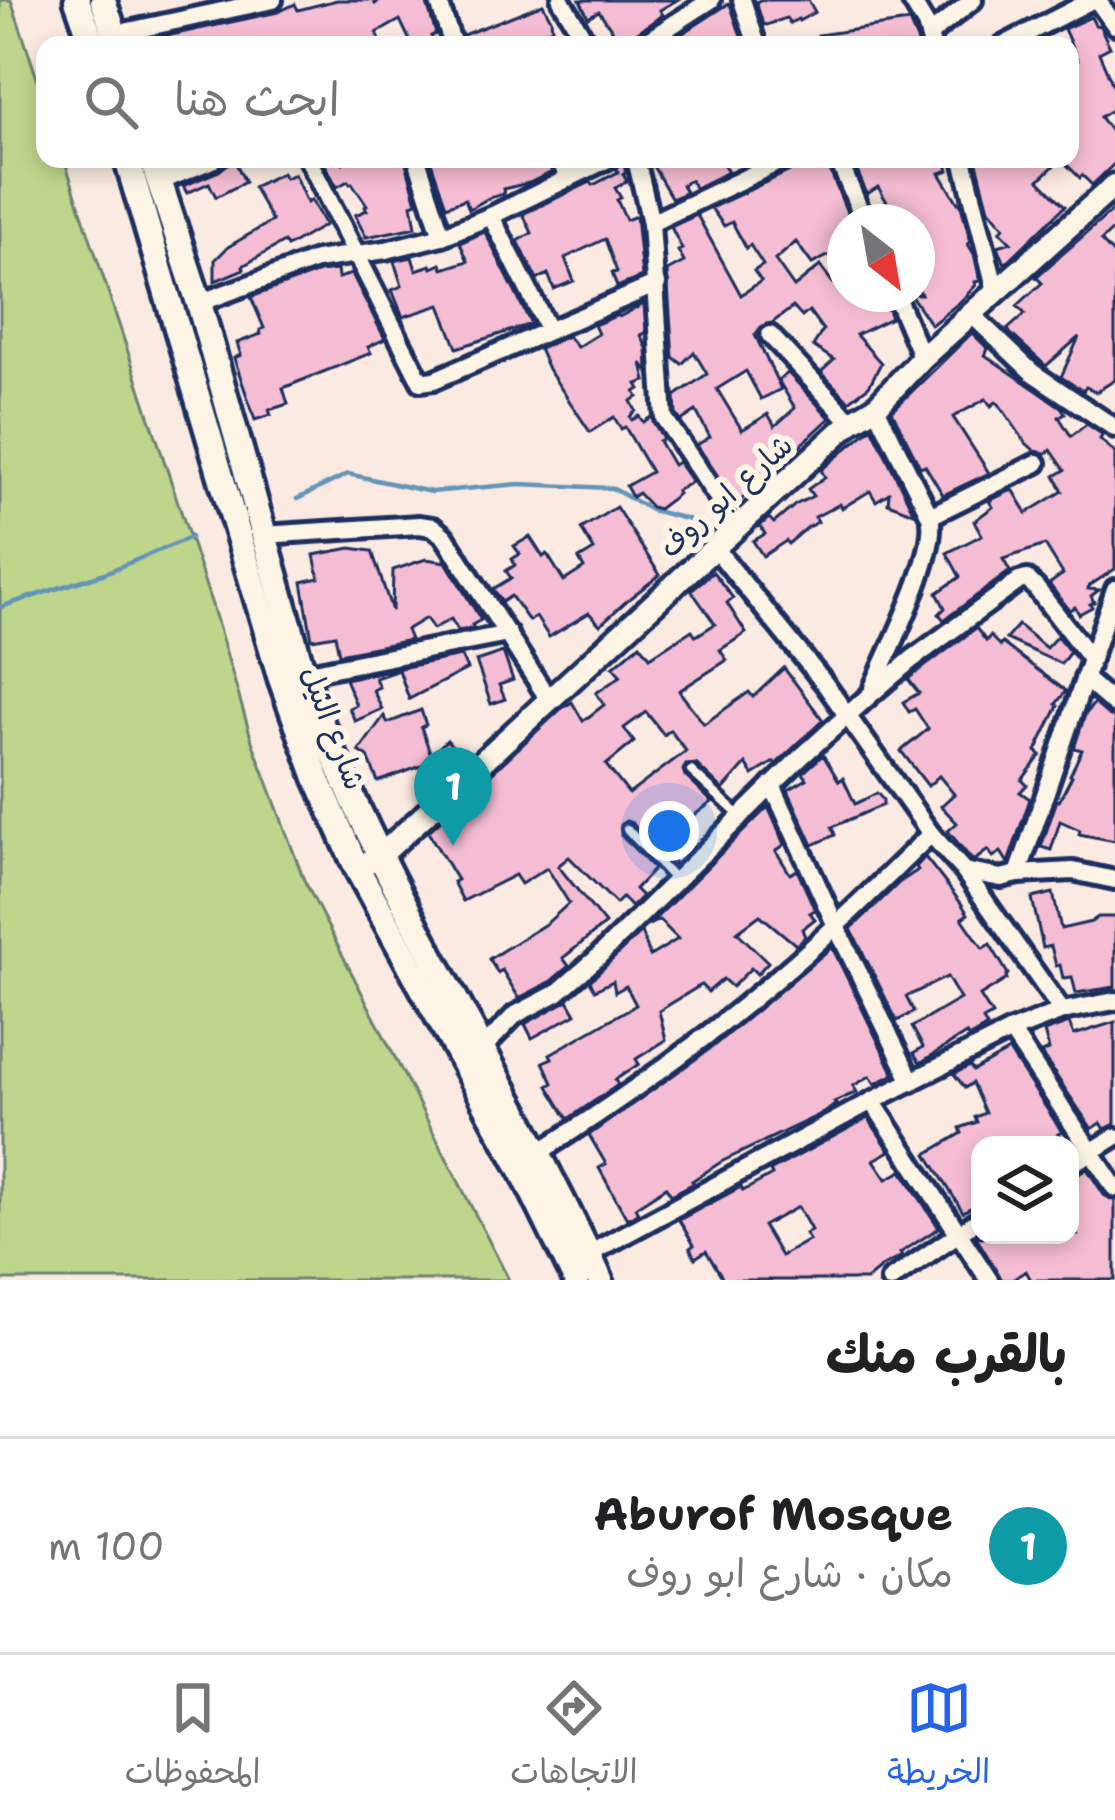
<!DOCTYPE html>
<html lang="ar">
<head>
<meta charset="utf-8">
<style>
	:root { --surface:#fff; --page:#f2f2f2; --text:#202124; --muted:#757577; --line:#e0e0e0; --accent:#2563eb }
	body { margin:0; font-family:"Shantell Sans","Playpen Sans Arabic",sans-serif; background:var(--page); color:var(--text); direction:rtl }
	.controls { position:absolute; right:36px; bottom:36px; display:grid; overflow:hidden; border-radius:24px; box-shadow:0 6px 18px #0003 }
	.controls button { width:108px; height:108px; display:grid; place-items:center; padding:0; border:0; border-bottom:3px solid var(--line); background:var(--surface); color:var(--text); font:60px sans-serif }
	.compass { position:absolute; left:827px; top:204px; width:108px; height:108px; border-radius:50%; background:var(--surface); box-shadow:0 6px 18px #0003; rotate:149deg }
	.you { position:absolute; left:669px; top:831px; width:42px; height:42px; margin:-30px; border:9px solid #fff; border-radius:50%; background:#1a73e8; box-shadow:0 0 0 18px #1a73e833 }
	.badge { display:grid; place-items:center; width:78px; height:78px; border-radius:50%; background:var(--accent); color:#fff; font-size:39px; font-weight:700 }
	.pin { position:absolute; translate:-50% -99px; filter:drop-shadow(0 3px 6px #0008) }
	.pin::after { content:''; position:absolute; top:63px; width:42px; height:36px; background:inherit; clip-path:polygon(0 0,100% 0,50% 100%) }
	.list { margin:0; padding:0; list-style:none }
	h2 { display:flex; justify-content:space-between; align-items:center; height:156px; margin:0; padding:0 48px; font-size:51px }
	h2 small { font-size:39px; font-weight:400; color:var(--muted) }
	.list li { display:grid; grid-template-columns:78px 1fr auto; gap:36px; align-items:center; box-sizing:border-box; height:216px; padding:0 48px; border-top:3px solid var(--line) }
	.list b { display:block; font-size:45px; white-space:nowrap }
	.list p { margin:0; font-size:39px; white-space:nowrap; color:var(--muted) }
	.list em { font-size:39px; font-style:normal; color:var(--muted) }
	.icon { flex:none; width:66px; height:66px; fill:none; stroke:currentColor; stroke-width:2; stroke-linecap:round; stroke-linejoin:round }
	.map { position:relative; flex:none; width:1115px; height:1280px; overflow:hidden; direction:ltr }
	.search { position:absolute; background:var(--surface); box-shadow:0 6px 18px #0003; left:36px; right:36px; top:36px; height:132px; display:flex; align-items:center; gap:30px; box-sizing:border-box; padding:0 42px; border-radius:24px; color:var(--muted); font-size:45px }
	.sheet { height:372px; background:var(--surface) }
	nav { display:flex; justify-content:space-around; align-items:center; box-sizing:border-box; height:168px; border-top:3px solid var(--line); background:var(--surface); font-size:33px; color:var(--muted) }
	nav a { display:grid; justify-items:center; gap:6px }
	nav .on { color:var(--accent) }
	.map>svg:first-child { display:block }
	.green { fill:#bfd58b; stroke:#6d8274; stroke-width:3 }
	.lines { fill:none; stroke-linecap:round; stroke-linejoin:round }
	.stream { stroke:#6295b7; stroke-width:4.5 }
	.building { fill:#f5bdd3; stroke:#1b2f5e; stroke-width:3; fill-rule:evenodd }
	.service-casing { stroke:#1b2f5e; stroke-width:16 }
	.minor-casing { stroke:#1b2f5e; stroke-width:26 }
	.tertiary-casing { stroke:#1b2f5e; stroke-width:30 }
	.primary-casing { stroke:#1b2f5e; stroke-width:33 }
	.service { stroke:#fcf5e5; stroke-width:8 }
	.minor { stroke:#fcf5e5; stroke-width:16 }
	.tertiary { stroke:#fcf5e5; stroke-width:21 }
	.primary { stroke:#fcf5e5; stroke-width:24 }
	.labels { text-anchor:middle; stroke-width:12; stroke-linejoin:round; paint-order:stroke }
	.street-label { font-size:30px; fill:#1b2f5e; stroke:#fcf5e5 }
</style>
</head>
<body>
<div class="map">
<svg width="1115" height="1280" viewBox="0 0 1115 1280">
	<rect width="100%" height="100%" fill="#fbeae1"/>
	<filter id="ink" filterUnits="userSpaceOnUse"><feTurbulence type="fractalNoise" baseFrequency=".00833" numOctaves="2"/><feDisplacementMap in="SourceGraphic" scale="24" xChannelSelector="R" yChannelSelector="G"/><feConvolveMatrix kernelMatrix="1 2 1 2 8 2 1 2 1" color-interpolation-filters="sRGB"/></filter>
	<g filter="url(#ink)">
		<path class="green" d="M0,0H11L45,102V159H64L213,608L252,741L304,880L509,1280H0Z"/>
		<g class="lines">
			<g class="stream">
				<path d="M297,499L348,474L431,492L519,484L612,488L651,510L698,522"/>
				<path d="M0,607L105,573L191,537"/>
			</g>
		</g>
		<g class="building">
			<path d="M337,0H373L375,4L382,0H426L436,34L431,36L435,45H412L400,20L377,33L382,45H149L148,40L278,12L295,4L298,10Z"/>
			<path d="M580,0H677L660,10L663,15L633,35L628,45H622L599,11L588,17Z"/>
			<path d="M760,0H808L815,12L799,21L798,19L790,23L786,18L767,25L763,24L756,2Z"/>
			<path d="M543,4L551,19L552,28L545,31L547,36L528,43L466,45L463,35Z"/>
			<path d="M730,4L744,45H665L728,4Z"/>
			<path d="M1091,17L1095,25L1100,26L1110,47L1099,53L1115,90V108L1100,117L1115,137V163L1092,185L1082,175L1080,178L1061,159L1039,180L1065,206L1005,264L998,246L1011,242L1000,231L1004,227L989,209L976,159H1070V67L1078,60L1064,29Z"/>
			<path d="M909,22L919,45H819L818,35Z"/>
			<path d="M234,159L245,182L216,197L209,183L187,193L183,186L219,171Z"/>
			<path d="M322,159H341L343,163L350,159H405L417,202L412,204L416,227L366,237L355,215L367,210L365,207L367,205L352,183L350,184L348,181L337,187Z"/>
			<path d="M430,159H546L552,172L529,183L503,189L504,194L489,198L469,209L465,199L446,206Z"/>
			<path d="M649,159H720L728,172L695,188L690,180L682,185L686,192L672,199Z"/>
			<path d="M806,159H825L851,222H845V247L812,264L796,242L775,260L794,287L820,266L833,283L845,277V294H867L869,298L882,294L891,318L856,335L881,363L869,386L849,401L821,372L834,360L813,346L823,330L809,311L802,317L793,307L772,323L761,327L755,335L781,389L761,399L746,371L717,389L742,430L768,414L775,426L795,408L778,380L788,373L830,418L741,500L720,479L697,445L710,437L696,411L681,421L676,414L675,396L707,374L694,352L682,364L673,357L667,271L684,262L678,251L682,249L671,227L697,215L741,295L761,281L754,271L763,265L750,245L746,248L732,222L724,226L711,208L790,171Z"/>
			<path d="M852,159H945L949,170L940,173L958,203L960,202L971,242L968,244L974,254L980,281L975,282L976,285L960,302L931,325L910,294H921L917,286V222H899L878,187L867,194Z"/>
			<path d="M623,161L626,173L623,174L627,181L615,188L621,198L617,200L626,220L636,216L642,277L617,287L612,273L617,272L605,239L565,258L574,281L554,289L548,274L537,280L518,241L532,233L523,214L591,182L593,185L618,172L616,168Z"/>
			<path d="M282,173L285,178L294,174L307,203L311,200L325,225L287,247L284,242L243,266L244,269L215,281V260L228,247L272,221L253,187Z"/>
			<path d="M1115,208V228L1101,241L1115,256V380L1096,392L1086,387L1083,391L1061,377L1079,337L1046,366L1010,333L1008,329L1025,314L1017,306L1042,283L1036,277Z"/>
			<path d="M485,232L531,324L457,348L440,305L403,317L392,290L402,286L394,261L412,257L416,270L431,265L432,268L441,264L443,269L468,261L460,243Z"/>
			<path d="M337,270L338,278L352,274L385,339L368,347L371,353L283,388L288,404L269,410L271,415L255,420L234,358L241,355L237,343L261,334L260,330L264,328L251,297L319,272Z"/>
			<path d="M644,304L646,333L641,335L647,348L648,372L642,363L646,381L637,384L640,389L635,392L638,397L631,401L636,411L630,417L632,420L639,416L643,422L651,417L663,439L659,441L673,465L678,462L692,482L676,491L678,494L658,509L651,507L638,493L632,497L626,486L651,472L625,427L621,429L614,417L590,432L548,369L539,349L568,336L577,347L598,334L594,325L618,315L619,317Z"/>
			<path d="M972,333L988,349L985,355L1061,407L1065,413L1059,417L1071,436L1087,424L1100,433L1102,436L1100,439L1115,453V569L1089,586L1088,589L1099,590L1091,596L1094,602L1090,604L1092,607L1079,614L1075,607L1069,610L1049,584L1063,574L1045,545L1003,559L1010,571L944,620L939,614L945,608L937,593L960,577L947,553L982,535L974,521L993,507L989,501L1010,491H1014L1027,513L1063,491L1055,476L1065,470L1051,450L1045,454L1035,451L1026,443L999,404L996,402L991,406L986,399L953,417L989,473L943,495L925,465L920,467L892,411Z"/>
			<path d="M872,427L914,513L888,503L889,493L876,501L870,491L842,508L840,504L815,517L818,522L808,527L788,544L786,541L763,556L753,541L765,534L760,526L769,518L774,523L795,505L813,496L808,489L825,477L821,470Z"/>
			<path d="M616,507L660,575L630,598L600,625L589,613L549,637L536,617L529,621L511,596L502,602L493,589L511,578L506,571L515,565L512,559L520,554L514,546L530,537L543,557L547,554L564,581L584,568L579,559L594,550L581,529Z"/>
			<path d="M351,548L372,551L392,611L393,570L426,559L446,562L481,620L472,625L474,628L458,631L451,619L433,629L426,618L406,630L410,640L339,654L335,635L312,639L302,582L319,578L314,555Z"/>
			<path d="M713,572L733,598L727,603L746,633L720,650L727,660L679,691L704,724L749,692L753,697L784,668L823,720L775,765L774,762L753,775L746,764L723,790L696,764L686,765L683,770L685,776L712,802L681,825L691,834L669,857L675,863L673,866L632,823L626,821L621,824V835L654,869L635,889L642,896L631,907L622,898L616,904L569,857L558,866L605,924L563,958L569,966L550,982L519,998L502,970L498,973L489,959L547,923L569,903L547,868L521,884L515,875L463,901L453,882L457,880L428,832L561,709L572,702L583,721L604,705L596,693L621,676L613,667L640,644L650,657L692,630L696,636L715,624L691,590ZM646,712L664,735L670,730L686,751L629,794L606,765L634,742L624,728Z"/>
			<path d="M1018,625L1046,648L1057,636L1070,652L1061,664L1006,639Z"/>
			<path d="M976,628L986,641L990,636L1000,646L1002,643L1066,691L1056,704L1058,706L1036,751L1041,755L1022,780L1027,785L1020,792L1030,799L1008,863L1001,852L993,857L988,850L975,860L971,859L948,831L957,823L941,806L954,794L939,776L928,786L901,751L928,729L915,709L909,712L903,702L919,693L908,679Z"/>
			<path d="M503,652L513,680L499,685L505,699L491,704L476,661Z"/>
			<path d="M461,656L467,669L409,699L399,670L375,678L379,687L373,690L382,709L355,721L349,708L356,705L345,679Z"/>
			<path d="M1094,703L1108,715L1115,718V841L1079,834L1080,830L1060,821L1051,850L1041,847L1057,800L1059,801L1072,776L1070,775L1082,750L1074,748L1085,715Z"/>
			<path d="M421,710L426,725L421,727L431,755L447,740L458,753L436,774L429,766L424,770L421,766L378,782L368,757L359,751L384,716L388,723Z"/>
			<path d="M823,755L839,781L843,778L855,804L877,793L883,800V805L832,827L835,835L813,845L788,790L807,779L803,773Z"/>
			<path d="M768,807L785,844L776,851L790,874L797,870L815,910L810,913L815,919L802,929L805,937L796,945L760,915L737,932L768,962L757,974L751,968L732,987L723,979L708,992L701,985L659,1011L666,1040L636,1059L639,1064L615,1080L618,1085L568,1119L548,1086L553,1083L543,1062L552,1058L550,1054L636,1005L626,986L615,992L613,981L595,990L590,981L641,932L650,956L678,939L659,920L649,925Z"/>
			<path d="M925,857L961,903L968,914L962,918L983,948L990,944L1008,974L1006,976L1007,979L980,996L992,1015L983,1020L987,1027L968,1038L966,1034L920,1063L914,1053L923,1047L912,1027L960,999L947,977L906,997L914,1012L897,1021L851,929L900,882L918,870L916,867Z"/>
			<path d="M1053,893L1061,929L1091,922L1098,917H1115V987L1076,993L1072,977L1063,978L1060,965L1056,966L1051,946L1043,948L1032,898Z"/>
			<path d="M832,947L894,1074L875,1084L870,1076L853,1086L857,1092L834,1102L836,1104L827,1111L721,1162L692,1181L694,1183L671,1195L666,1187L635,1207L638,1213L627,1219L599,1168L606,1164L589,1135L711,1048Z"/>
			<path d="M568,1000L576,1014L532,1038L525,1024Z"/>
			<path d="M1115,1022V1124L1105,1129L1101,1123L1092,1129L1041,1053L1049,1050L1044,1032L1069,1023L1074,1035Z"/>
			<path d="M1009,1051L1060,1129L1062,1132L1058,1134L1061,1138L1050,1145H980V1202L963,1212L927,1154L962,1133L960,1128L977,1122L975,1117L985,1113L972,1083L965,1088L954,1074L970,1066L973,1071Z"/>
			<path d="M868,1118L890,1151L874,1160L887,1179L902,1171L939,1228L900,1253L902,1256L883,1266L866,1280H724L706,1251L695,1258L690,1248L694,1245L679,1220L741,1187L743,1191L772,1175L770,1171ZM798,1207L811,1230L805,1234L809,1240L781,1256L763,1226Z"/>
			<path d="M1087,1169L1104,1195L1115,1201V1280H1031L1026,1271L1011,1280H1002L976,1237L1077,1235L1070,1223V1191L1075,1189L1074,1182L1078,1180L1075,1176Z"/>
		</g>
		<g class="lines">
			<defs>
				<g id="service">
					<path d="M691,771L739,815"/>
					<path d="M627,829L674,879"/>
				</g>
				<g id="minor">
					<path d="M438,0L453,45"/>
					<path d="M561,0L588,45"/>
					<path d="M742,0L757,45"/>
					<path d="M911,0L926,25L931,42"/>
					<path d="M1097,0L1115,25"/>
					<path d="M115,34L273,0"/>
					<path d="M929,35L973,0"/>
					<path d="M641,45L711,0"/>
					<path d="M1004,45L1092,0"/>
					<path d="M308,159L421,382L434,380L657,284"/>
					<path d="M417,159L442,236"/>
					<path d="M559,159L569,178"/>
					<path d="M636,159L651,223L664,418L737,526"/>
					<path d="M838,159L865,222"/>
					<path d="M963,159L996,291"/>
					<path d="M159,182L214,159"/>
					<path d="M491,216L548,329"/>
					<path d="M651,223L785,159"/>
					<path d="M895,294L922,358"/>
					<path d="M199,303L316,260L386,250L442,236L491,216L608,159"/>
					<path d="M972,315L1033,373L1115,428"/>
					<path d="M770,335L851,422"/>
					<path d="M930,516L1037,463"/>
					<path d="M263,535L419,525L433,527L445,537L549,700"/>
					<path d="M714,547L825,684L931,834L964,871L1001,878L1018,874L1073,871L1115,880"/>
					<path d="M303,674L508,634"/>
					<path d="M1084,678L1115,705"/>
					<path d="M873,688C888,651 940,551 930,516L876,407"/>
					<path d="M772,785L836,926L912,1082"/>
					<path d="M964,871L1062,1011"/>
					<path d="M1018,874L1115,589"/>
					<path d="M1011,1031L1115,1188"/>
					<path d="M483,1048L515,1015L557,993L596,959L801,757L870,695L911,660L1019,581L1027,579L1036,588L1091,659"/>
					<path d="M872,1101L989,1280"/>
					<path d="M538,1153C628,1096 716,1032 797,961C843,921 886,877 931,834"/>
					<path d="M1070,1165L1115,1137"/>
					<path d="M589,1254L872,1101L1011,1031L1062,1011L1115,1001"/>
					<path d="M890,1280L980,1219"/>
				</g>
				<path id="tertiary" d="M370,861L380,856L851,422L876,407L922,358L1115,185"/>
				<g id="primary">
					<path d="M77,0L93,45"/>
					<path d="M103,0L118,45"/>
					<path d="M127,159L281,679L317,778L357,868L523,1172L576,1280"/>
					<path d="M152,159L199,303L303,674C361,844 458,998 540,1157C560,1198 582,1238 600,1280"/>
				</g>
			</defs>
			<use href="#service" class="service-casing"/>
			<use href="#minor" class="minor-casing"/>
			<use href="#tertiary" class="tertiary-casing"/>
			<use href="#primary" class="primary-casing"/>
			<use href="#service" class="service"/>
			<use href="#minor" class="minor"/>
			<use href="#tertiary" class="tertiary"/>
			<use href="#primary" class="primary"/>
		</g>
	</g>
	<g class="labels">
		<g class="street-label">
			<text transform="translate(726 496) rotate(-42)" y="10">شارع ابو روف</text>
			<text transform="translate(333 728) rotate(69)" y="10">شارع النيل</text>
		</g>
	</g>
</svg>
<div class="controls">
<button><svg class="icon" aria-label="layers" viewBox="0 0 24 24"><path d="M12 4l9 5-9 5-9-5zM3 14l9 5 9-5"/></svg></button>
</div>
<svg class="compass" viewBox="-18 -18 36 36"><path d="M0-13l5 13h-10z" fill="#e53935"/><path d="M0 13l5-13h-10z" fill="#757577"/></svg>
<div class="you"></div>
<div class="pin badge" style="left:453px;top:846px;background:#0f9aa8">1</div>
<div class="search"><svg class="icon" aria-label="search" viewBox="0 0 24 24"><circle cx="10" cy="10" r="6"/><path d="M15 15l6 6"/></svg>ابحث هنا</div>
</div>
<section class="sheet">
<h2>بالقرب منك<small></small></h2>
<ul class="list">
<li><span class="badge" style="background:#0f9aa8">1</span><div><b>Aburof Mosque</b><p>مكان · شارع ابو روف</p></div><em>100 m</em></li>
</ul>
</section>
<nav>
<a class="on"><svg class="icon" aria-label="map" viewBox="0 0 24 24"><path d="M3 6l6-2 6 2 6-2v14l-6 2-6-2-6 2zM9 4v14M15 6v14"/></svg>الخريطة</a>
<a><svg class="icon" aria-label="directions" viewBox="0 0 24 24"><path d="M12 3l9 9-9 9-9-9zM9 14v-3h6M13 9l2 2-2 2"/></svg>الاتجاهات</a>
<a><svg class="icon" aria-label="saved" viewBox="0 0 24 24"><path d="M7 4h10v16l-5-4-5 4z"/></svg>المحفوظات</a>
</nav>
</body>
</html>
